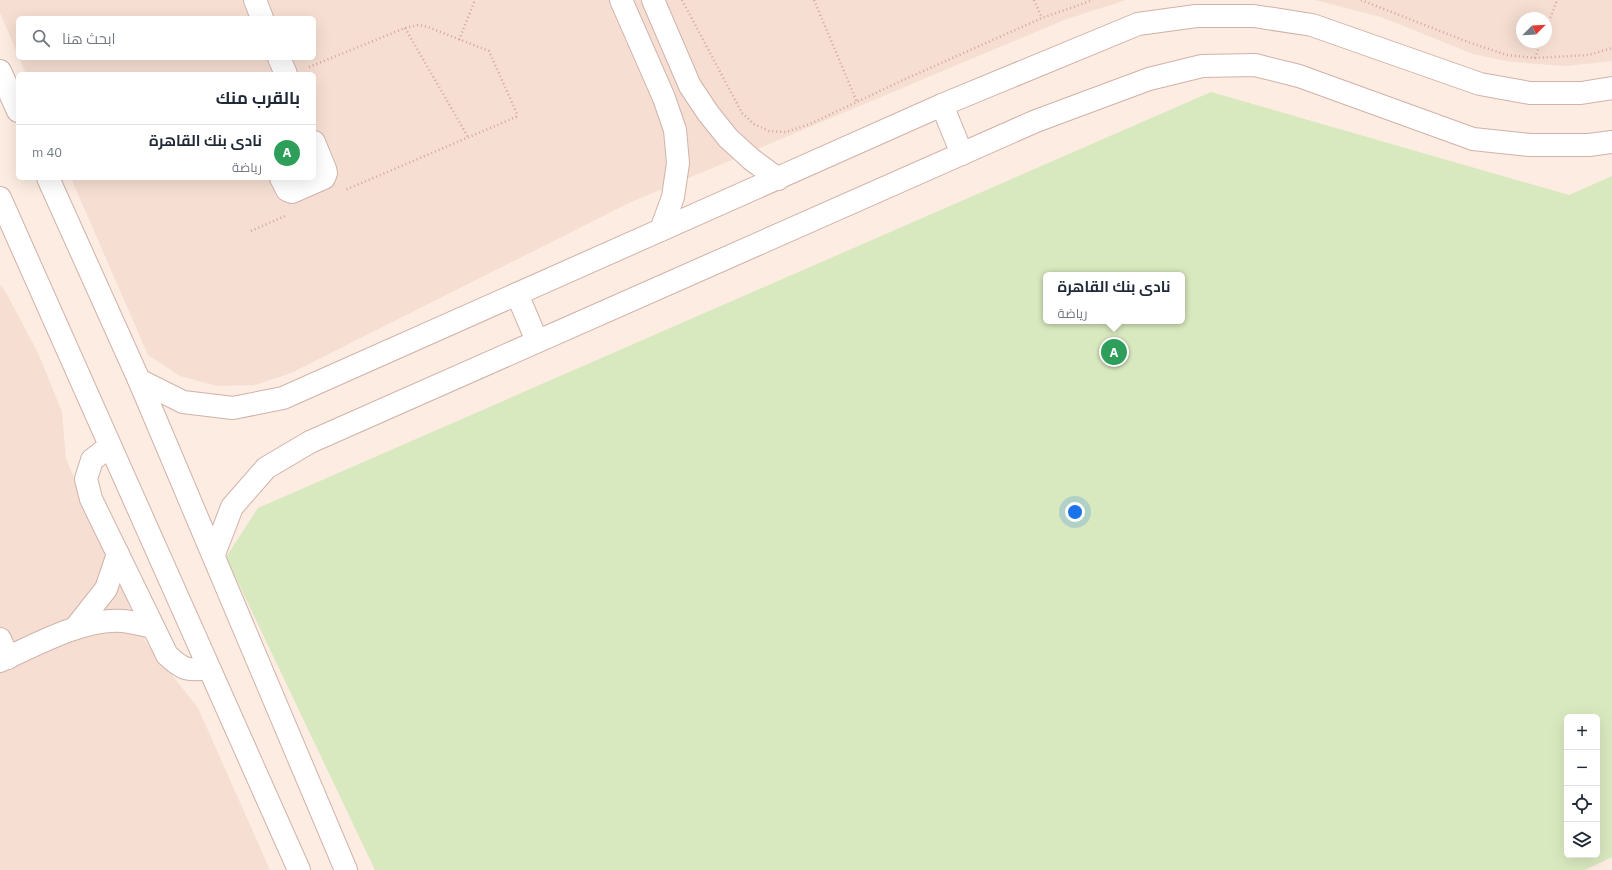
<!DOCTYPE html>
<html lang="ar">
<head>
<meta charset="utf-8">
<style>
	:root { --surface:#fff; --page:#f2f2f3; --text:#1f2937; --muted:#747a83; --line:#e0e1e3; --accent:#111827 }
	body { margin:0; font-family:"IBM Plex Sans",Cairo,sans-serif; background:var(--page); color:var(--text); direction:rtl }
	.controls { position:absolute; right:12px; bottom:12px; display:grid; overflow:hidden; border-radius:6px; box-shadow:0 4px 16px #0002 }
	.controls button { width:36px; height:36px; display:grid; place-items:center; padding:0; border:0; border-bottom:1px solid var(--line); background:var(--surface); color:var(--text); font:20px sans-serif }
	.compass { position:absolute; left:1516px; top:12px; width:36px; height:36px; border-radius:50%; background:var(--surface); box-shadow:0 4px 16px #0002; rotate:66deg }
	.you { position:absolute; left:1075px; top:512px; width:14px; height:14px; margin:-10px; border:3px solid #fff; border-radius:50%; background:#1a73e8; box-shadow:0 0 0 6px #1a73e833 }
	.badge { display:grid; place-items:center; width:26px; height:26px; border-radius:50%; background:var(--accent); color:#fff; font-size:13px; font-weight:700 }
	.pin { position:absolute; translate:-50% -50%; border:2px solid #fff; box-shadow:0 1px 4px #0006 }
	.popup { position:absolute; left:1043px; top:272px; width:142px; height:52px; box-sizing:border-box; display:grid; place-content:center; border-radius:6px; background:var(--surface); filter:drop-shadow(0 1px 3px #0005); font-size:13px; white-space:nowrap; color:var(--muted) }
	.popup b { font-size:15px; color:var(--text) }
	.popup::after { content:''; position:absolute; left:50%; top:100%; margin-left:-8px; border:8px solid transparent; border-top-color:var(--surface) }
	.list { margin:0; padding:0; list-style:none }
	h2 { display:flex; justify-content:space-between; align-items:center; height:52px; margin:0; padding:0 16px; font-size:17px }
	h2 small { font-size:13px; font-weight:400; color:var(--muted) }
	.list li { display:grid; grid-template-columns:26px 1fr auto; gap:12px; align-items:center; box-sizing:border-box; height:56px; padding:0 16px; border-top:1px solid var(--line) }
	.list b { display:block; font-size:15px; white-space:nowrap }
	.list p { margin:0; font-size:13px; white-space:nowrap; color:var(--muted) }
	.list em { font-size:13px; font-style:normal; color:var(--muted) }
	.icon { flex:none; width:22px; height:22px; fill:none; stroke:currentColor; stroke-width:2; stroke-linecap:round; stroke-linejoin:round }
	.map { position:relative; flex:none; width:1612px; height:870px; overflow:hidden; direction:ltr }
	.search { position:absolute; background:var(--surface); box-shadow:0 4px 16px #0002; left:16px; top:16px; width:300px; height:44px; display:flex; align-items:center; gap:10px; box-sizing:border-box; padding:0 14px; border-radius:6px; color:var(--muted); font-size:15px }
	.panel { position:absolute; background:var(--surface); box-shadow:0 4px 16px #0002; left:16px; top:72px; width:300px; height:108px; border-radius:6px; direction:rtl }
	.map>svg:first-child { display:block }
	.residential { fill:#f6ded2; fill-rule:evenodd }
	.green { fill:#d9e9bf; fill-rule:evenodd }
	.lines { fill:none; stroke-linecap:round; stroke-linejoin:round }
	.street-casing { stroke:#cfb3ab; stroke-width:24 }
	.secondary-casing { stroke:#d2b1a8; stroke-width:24 }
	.path { stroke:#d6a69c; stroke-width:2.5; stroke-dasharray:1 3; stroke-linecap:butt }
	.street { stroke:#fff; stroke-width:22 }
	.secondary { stroke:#fff; stroke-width:22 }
</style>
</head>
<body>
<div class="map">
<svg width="1612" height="870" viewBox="0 0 1612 870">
	<rect width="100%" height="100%" fill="#fcece1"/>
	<g class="residential">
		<path d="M0,0H1126L1064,20L629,203L291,373L255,385L217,386L180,376L148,355L71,178H314V74H26L19,58H314V18H18V55L0,13Z"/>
		<path d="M1315,0H1612V61L1566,66L1511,62L1473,54L1381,17ZM1522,18H1546V42H1522Z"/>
		<path d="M0,285L4,289L38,353L62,412L66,459L145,641L198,708L270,870H0Z"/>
	</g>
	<path class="green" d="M1211,92L1569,195L1612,176V857L1585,870H375L226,557L258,508ZM1046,275H1182V321H1046ZM1567,717H1597V855H1567Z"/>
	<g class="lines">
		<defs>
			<g id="street">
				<path d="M255,0L262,18"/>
				<path d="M621,0L664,98L675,130L678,163L673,197L661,230"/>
				<path d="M653,0L690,86L708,113L728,138L751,159L778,179"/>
				<path d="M279,58L286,74"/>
				<path d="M281,178L287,190L292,192L324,178L326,173L325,169L314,142"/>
				<path d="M110,446L92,460L86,479L91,499L167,655C183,670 187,671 209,668"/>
				<path d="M76,627L106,589L118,554"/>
				<path d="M0,639L8,658"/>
				<path d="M0,661C36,645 83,618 123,621C133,622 143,625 153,627"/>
			</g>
			<g id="secondary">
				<path d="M0,71L18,111"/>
				<path d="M942,105L962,154"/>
				<path d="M48,178L139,380L346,870"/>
				<path d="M0,198L299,870"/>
				<path d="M517,294L537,341"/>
				<path d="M139,380L183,402L233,408L283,398L942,105L1138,24L1196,16H1254L1312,25L1480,84L1530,93H1581L1612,88"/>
				<path d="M214,554L232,507L266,468L310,442L1036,121L1149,79L1202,66L1255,65L1299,76L1473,139L1530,145H1589L1612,142"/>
			</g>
		</defs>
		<use href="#street" class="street-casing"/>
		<use href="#secondary" class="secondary-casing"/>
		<g class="path">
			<path d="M682,0L742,113L754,124L769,131L786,132L810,124L901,81L1042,18L1093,0"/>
			<path d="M814,0L857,102"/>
			<path d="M1034,0L1042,18"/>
			<path d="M1361,0L1468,42L1507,55L1535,58L1588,55L1612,48"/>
			<path d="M405,28L468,137"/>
			<path d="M1546,29L1557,0"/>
			<path d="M459,40L475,0"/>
			<path d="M1535,58L1541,42"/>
			<path d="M309,67L405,28L418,25L428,27L489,51L517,114L516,117L345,190"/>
			<path d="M251,231L285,216"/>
		</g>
		<use href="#street" class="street"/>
		<use href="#secondary" class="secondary"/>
	</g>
</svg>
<div class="controls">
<button>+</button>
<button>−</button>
<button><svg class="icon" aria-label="locate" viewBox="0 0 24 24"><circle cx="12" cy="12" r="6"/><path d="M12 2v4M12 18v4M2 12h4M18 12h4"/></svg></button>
<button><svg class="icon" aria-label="layers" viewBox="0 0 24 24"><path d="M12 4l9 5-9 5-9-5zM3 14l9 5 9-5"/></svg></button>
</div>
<svg class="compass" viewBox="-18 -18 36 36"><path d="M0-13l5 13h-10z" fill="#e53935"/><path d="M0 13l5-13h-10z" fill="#747a83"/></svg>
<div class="you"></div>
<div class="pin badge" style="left:1114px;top:352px;background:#2e9e5b">A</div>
<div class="popup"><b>نادى بنك القاهرة</b>رياضة</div>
<div class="search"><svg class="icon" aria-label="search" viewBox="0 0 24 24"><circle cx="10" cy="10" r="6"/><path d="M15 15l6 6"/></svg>ابحث هنا</div>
<section class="panel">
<h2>بالقرب منك<small></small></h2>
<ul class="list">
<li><span class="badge" style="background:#2e9e5b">A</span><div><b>نادى بنك القاهرة</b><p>رياضة</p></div><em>40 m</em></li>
</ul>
</section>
</div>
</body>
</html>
